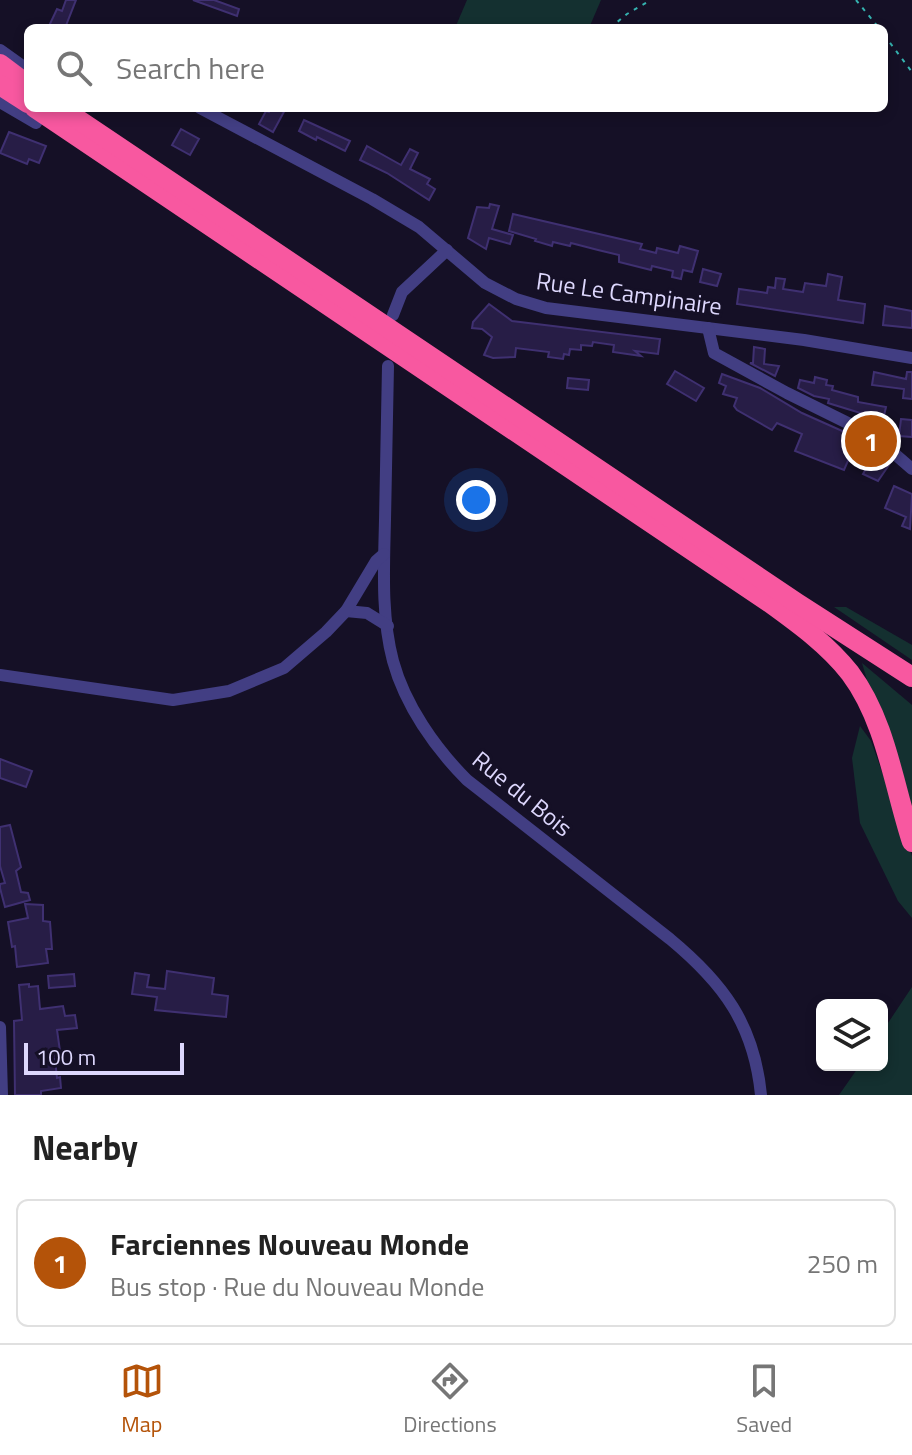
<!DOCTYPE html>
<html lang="en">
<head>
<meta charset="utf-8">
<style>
	:root { --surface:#fff; --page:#f2f2f2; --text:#222; --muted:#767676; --line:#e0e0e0; --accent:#b45309 }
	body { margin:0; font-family:"Titillium Web",sans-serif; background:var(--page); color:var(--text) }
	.controls { position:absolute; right:24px; bottom:24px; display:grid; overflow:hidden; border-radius:12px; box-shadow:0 4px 12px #0003 }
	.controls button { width:72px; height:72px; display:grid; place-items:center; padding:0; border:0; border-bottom:2px solid var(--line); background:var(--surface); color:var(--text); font:40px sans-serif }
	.scale { position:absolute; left:24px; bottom:20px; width:160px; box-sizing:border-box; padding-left:8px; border:4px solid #ddd7fd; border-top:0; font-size:22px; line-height:28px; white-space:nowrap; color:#ddd7fd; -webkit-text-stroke:6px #151026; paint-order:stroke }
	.you { position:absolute; left:476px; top:500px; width:28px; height:28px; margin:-20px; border:6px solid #fff; border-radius:50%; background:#1a73e8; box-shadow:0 0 0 12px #1a73e833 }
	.badge { display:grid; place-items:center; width:52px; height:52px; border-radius:50%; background:var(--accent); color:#fff; font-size:26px; font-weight:700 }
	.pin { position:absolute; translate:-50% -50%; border:4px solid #fff; box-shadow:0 2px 8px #0006 }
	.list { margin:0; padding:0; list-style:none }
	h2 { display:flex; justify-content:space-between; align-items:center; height:104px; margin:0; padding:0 32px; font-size:34px }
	h2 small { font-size:26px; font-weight:400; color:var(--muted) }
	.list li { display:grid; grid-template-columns:52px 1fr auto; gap:24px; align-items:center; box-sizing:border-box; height:128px; margin:0 16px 16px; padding:0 16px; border:2px solid var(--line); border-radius:12px }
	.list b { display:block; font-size:30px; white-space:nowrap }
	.list p { margin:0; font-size:26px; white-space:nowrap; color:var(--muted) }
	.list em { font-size:26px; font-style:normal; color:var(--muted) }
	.icon { flex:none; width:44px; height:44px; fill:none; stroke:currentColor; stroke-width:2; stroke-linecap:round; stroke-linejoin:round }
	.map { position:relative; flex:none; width:912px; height:1095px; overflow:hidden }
	.search { position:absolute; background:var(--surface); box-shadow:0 4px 12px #0003; left:24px; right:24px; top:24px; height:88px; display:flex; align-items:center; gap:20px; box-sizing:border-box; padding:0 28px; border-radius:12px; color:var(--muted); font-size:30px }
	.sheet { height:248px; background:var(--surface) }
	nav { display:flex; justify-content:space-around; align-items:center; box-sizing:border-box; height:112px; border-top:2px solid var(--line); background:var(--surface); font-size:22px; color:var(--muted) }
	nav a { display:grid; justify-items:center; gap:4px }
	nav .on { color:var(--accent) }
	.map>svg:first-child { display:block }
	.green { fill:#143030 }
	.building { fill:#271d46; stroke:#3f3071; stroke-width:2 }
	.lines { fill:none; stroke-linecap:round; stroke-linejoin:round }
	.path { stroke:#35b3b0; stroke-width:2; stroke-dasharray:4 6; stroke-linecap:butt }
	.minor { stroke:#423e83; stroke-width:12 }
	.highway { stroke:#f858a0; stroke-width:20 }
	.labels { text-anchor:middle; stroke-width:6; stroke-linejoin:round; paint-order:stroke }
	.street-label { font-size:24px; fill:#ddd7fd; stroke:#151026 }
</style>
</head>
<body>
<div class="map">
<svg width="912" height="1095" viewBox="0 0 912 1095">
	<rect width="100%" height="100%" fill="#151026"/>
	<g class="green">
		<path d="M467,0H601L589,28H455Z"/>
		<path d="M834,607H846L912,645V660Z"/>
		<path d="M862,663L912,705V830L910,826Z"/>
		<path d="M860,726L871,741L912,856V918L898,901L860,823L852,758Z"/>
		<path d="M912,987V1095H839L860,1065H882V1032Z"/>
	</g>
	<g class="building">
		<path d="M66,0H76L65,28H48L57,9L62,11Z"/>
		<path d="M193,0H214L239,9L237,16Z"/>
		<path d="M271,108H286L273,132L259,124L266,111L269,112Z"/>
		<path d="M304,120L350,141L345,151L317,137L316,140L299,131Z"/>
		<path d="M181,129L199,139L190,155L172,145Z"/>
		<path d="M9,132L46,146L39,163L29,159L27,164L0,153Z"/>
		<path d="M367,146L401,165L410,149L418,153L410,169L430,179L427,184L435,189L429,200L387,173L360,160Z"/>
		<path d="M490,204L499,206L492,229L513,235L510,244L489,238L486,249L468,238L477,207L489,208Z"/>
		<path d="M513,214L642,244L640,249L656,253L657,248L678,253L680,246L698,251L692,272L683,270L681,279L672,277L673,271L652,266L651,270L619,262V255L598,250L571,243L570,246L553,242L552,246L535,241L536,239L509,231Z"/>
		<path d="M703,269L721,274L717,286L700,282Z"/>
		<path d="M828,274L842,277L838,300L865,304L863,323L737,304L739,289L767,293L768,287L775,288L776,278L785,279L783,289L803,292L805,283L826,286Z"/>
		<path d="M489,304L512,321L660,339L658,354L635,351L641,356L613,352L614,345L593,342L592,346L581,345V350L570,349L569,355L564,354L563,359L548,357L549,352L516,348L515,357L493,358L484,355L492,337L482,329L472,328L473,322Z"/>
		<path d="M885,306L912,311V328L883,325Z"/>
		<path d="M754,347L765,349L764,364L779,366L775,376L750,363H753Z"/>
		<path d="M675,371L704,388L696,401L667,384Z"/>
		<path d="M874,372L906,379L907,372H912V399L903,398L904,389L872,385Z"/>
		<path d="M722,374L760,388L802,413L858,438L844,470L795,451L802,434L777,423L772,430L737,410L734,406L737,398L723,394L726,386L719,383Z"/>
		<path d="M815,377L827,380L826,385L833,386L832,390L858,397V402L886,407L883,420L828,403L829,399L814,396L798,388L800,380L814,383Z"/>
		<path d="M568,378L589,380L588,390L567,388Z"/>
		<path d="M901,419L912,420V437L899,436Z"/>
		<path d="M870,452L876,456L879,452L891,462L878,481L863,474L868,465L863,461Z"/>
		<path d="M894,486L912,494L910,529L902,526L906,517L885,508Z"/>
		<path d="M0,759L32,771L26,787L0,778Z"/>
		<path d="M10,825L21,867L16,871L21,892L28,893L30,900L5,907L0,888V884L5,883L0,866V827Z"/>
		<path d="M25,904L43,905V921L50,922L52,949H46L48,963L17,967L15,946L12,947L8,922L28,918Z"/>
		<path d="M167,971L214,978L212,994L228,996L226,1017L155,1010L157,997L132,994L135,973L149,975L147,987L165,989Z"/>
		<path d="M74,974L75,986L49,988L48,976Z"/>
		<path d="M29,984V987L38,986L40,1009L63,1006L65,1016L75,1015L77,1028L57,1030L61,1058L55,1059L57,1078L60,1077L61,1088L41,1091V1095H15L14,1021L22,1020L19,985Z"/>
	</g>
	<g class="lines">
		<g class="path">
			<path d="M856,0L879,28"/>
			<path d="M610,28L627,14L651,0"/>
			<path d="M884,35L912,72"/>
		</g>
		<g class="minor">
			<path d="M0,50L28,70"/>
			<path d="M0,102L36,123"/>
			<path d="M200,108L372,199L419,227L485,283L516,299L546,308L804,340L912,358"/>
			<path d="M393,315L402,292L447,250"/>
			<path d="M708,328L714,353L787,393L874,436L912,469"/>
			<path d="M388,366C387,417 386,468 385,520C384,566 381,616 393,661C405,705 435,748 467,780L670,939C723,983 754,1024 761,1095"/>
			<path d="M346,611L367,613L388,626"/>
			<path d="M0,675L173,700L229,691L284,668L326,632L346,611L376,561L384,554"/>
			<path d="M0,1027L2,1095"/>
		</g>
		<g class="highway">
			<path d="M0,64L28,85"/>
			<path d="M0,85L28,103"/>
			<path d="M35,108L770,603C799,624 828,645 850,673C886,721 894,787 912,842"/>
			<path d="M61,108L797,603L912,677"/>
		</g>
	</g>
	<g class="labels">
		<g class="street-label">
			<text transform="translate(629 294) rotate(8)" y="8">Rue Le Campinaire</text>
			<text transform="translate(522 794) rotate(39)" y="8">Rue du Bois</text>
		</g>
	</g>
</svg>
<div class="controls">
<button><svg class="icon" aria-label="layers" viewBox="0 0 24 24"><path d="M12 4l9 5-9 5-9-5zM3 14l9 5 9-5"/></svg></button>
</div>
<div class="scale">100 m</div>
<div class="you"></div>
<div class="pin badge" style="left:871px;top:441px">1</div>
<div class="search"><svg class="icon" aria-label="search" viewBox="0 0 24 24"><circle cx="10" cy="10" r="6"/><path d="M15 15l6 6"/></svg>Search here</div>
</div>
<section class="sheet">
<h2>Nearby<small></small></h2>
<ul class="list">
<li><span class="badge">1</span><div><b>Farciennes Nouveau Monde</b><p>Bus stop · Rue du Nouveau Monde</p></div><em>250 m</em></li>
</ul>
</section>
<nav>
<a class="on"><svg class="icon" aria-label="map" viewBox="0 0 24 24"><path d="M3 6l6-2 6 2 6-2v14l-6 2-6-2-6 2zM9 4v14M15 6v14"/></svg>Map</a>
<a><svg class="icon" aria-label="directions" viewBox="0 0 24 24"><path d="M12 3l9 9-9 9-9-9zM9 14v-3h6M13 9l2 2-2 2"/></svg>Directions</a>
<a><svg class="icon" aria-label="saved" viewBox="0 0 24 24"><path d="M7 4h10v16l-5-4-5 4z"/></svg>Saved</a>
</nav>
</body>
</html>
